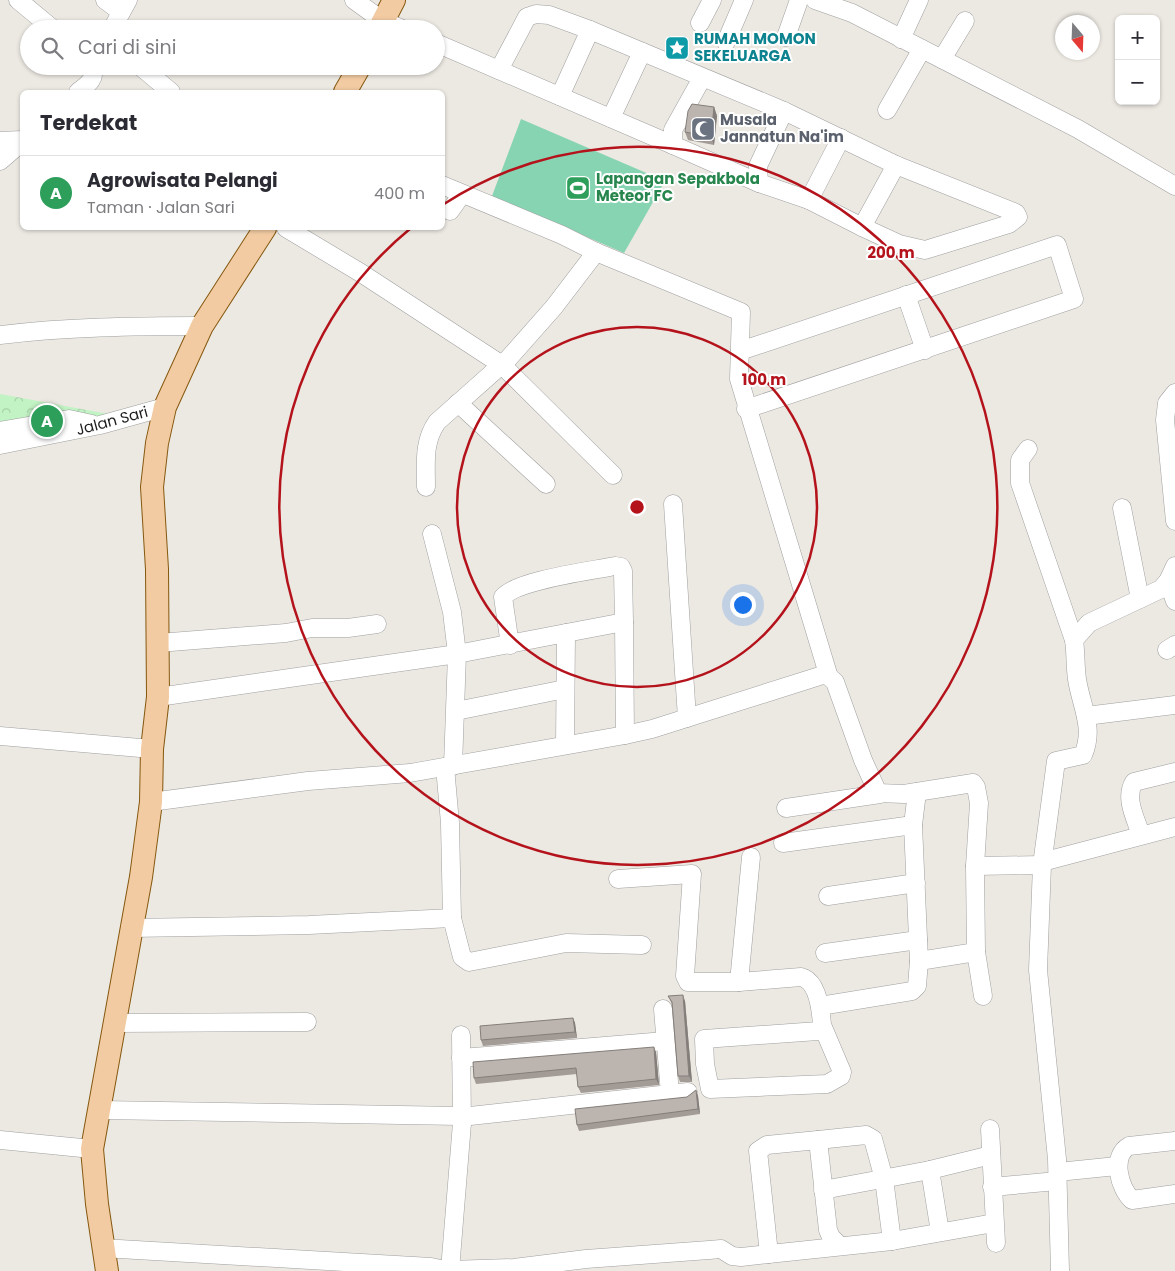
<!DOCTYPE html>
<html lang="id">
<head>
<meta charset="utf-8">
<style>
	:root { --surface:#fff; --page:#f7f7f7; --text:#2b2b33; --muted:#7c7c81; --line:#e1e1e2; --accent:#0f766e }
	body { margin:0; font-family:Poppins,sans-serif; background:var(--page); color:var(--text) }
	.controls { position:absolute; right:15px; top:15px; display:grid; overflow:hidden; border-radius:8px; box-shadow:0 1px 4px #0004 }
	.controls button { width:45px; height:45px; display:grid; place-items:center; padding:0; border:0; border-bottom:1px solid var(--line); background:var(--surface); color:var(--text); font:25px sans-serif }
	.compass { position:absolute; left:1055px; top:15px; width:45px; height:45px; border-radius:50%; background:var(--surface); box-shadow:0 1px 4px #0004; rotate:161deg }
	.you { position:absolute; left:742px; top:604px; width:18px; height:18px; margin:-12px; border:4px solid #fff; border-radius:50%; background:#1a73e8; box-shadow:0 0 0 8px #1a73e833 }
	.badge { display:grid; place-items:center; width:32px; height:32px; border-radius:50%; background:var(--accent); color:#fff; font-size:16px; font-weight:700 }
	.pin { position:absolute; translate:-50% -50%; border:2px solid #fff; box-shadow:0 1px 5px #0006 }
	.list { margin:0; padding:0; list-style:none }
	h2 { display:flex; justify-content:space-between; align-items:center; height:65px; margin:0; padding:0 20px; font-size:21px }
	h2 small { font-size:16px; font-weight:400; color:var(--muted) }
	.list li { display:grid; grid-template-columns:32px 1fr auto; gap:15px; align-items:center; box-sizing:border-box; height:75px; padding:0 20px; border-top:1px solid var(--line) }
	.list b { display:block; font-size:19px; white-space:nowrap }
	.list p { margin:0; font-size:16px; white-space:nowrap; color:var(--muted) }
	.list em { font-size:16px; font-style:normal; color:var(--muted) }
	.icon { flex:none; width:28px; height:28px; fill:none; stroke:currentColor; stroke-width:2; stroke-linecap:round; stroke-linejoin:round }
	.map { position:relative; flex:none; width:1175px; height:1271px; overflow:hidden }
	.search { position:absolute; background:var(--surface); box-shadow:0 1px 4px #0004; left:20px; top:20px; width:425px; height:55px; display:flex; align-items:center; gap:12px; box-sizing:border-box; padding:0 18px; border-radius:28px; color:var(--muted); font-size:19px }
	.panel { position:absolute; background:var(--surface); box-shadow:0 1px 4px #0004; left:20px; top:90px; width:425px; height:140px; border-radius:8px }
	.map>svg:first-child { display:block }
	.park { fill:url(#park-crowns) }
	.pitch { fill:#87d4b3 }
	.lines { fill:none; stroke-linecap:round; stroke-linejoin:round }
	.minor-casing { stroke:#a0a0a0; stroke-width:19 }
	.major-casing { stroke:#85580e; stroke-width:24 }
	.minor { stroke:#fff; stroke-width:18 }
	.major { stroke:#f2cba2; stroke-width:22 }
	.wall { fill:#a29b96 }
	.shaded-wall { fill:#847e7a }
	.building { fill:#bcb4af; stroke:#847e7a }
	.ring { fill:none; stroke:#b4131b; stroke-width:2.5 }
	.labels { text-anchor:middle; stroke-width:4; stroke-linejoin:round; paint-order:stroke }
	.culture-label { font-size:15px; font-weight:bold; fill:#0d838f; stroke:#fff; text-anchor:start }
	.worship-label { font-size:15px; font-weight:bold; fill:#5b616d; stroke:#fff; text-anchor:start }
	.leisure-label { font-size:15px; font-weight:bold; fill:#27864d; stroke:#fff; text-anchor:start }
	.street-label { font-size:15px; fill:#1c1c1c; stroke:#fff }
	.centre { fill:#b4131b; stroke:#fff; stroke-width:2.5 }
	.ring-label { font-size:15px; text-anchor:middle; font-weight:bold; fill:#b4131b; stroke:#fff; stroke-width:4; stroke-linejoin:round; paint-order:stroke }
</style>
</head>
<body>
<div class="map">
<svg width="1175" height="1271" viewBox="0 0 1175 1271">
	<defs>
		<pattern id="park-crowns" width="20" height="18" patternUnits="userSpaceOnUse" patternTransform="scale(1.25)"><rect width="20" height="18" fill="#c2f3c4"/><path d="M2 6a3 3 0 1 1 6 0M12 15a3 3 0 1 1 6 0" fill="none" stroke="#a6d0a8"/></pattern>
	</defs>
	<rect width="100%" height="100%" fill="#ece8e2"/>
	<path class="park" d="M0,394L114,415L0,437Z"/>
	<path class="pitch" d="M521,119L665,181L624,253L492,196Z"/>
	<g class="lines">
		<defs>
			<g id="minor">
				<path d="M18,0L53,29"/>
				<path d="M105,0L121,12"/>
				<path d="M354,0L383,21L403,29"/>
				<path d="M815,0L852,13L1078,129L1175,186"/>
				<path d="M700,23L712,0"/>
				<path d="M112,29L128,0"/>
				<path d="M786,37L799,0"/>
				<path d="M901,39L919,0"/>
				<path d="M726,42L744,0"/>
				<path d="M436,43L673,145"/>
				<path d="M942,59L965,21"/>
				<path d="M140,66L171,92"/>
				<path d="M499,70L527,17L536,14L549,15L590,30L784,111L896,165L1016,213L1018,217L1009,224L925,250L899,244L862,227"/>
				<path d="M702,78L673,130V145L759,183"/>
				<path d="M78,92C87,85 97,79 92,66"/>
				<path d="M560,96L590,30"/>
				<path d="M887,110L922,49"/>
				<path d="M784,111L758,166L759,183L809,200"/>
				<path d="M611,118L642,52"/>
				<path d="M841,138L809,200L862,227L896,165"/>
				<path d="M0,141L22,140"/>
				<path d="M0,161L22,142"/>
				<path d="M450,211L462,194"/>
				<path d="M286,228L361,273L502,365L613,475"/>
				<path d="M596,252L741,312L739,379L828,674"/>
				<path d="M906,295L925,350"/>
				<path d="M0,335C67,327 134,326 202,326"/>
				<path d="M740,351L1057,245L1074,299L746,409"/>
				<path d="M1175,393L1167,403L1165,420L1175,521"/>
				<path d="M458,403L546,484"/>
				<path d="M0,431L69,419L92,424"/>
				<path d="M0,445L100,425L165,407"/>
				<path d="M1028,449L1020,460V483L1074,640"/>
				<path d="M426,487C426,463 423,442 437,422L508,359L554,307L596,252L562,235L442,185"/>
				<path d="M673,504L687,718"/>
				<path d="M1122,508L1140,599"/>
				<path d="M432,534L452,612L457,654L453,766"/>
				<path d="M1168,581L1175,601"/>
				<path d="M624,622L625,735"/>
				<path d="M158,643L286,633L312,628H348L377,624"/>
				<path d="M510,645L503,597C517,580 591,571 615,566L621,567L623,571L624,622L566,633"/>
				<path d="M1167,650L1175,645"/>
				<path d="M158,697L457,654L566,633L565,745"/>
				<path d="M456,711L565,689"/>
				<path d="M1086,716L1175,705"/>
				<path d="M0,736L152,749"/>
				<path d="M151,802L308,781L410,773L625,735L652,729L826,674L835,682L863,760L878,793L904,794L973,783L976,787L979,803L975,866L976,952L919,961"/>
				<path d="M786,808L880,794"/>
				<path d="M1141,835C1136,819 1124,798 1134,782L1175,772"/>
				<path d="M783,843L913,825"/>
				<path d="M1042,862L1175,827"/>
				<path d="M975,866L1042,865"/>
				<path d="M618,879L692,874L685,976L688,982H739L801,977C818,981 821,1011 822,1025L818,1031L704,1039L705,1064L710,1089L827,1084L841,1076L842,1072L822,1025"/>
				<path d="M828,896L916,883"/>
				<path d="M452,918L462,957L469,962L566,943L642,945"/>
				<path d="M130,928L309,925L452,918L450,823L445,767"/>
				<path d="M976,952L983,996"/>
				<path d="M825,953L918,940"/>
				<path d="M739,982L751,857"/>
				<path d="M820,1006L912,991L917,986L919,961L913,825L917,792"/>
				<path d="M663,1009L670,1094"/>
				<path d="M114,1023L307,1022"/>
				<path d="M461,1035L462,1123"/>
				<path d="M461,1058L665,1041"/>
				<path d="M100,1110L459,1116L462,1123L450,1270L514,1268L586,1259L709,1250L721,1249L732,1256L741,1257L892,1241L994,1223"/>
				<path d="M461,1117L688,1092"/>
				<path d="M990,1129L996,1243"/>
				<path d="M0,1140L92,1149"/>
				<path d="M818,1140L828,1230L831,1237L839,1245"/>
				<path d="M1175,1141L1129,1146C1111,1156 1119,1188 1132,1200L1175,1194"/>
				<path d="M930,1170L940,1232"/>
				<path d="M1058,1172L1117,1166"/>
				<path d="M992,1187L1057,1181"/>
				<path d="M823,1190L930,1170L991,1155"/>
				<path d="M102,1248L431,1267L450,1271"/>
				<path d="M769,1254L758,1151L767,1145L818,1140L866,1135L873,1139L884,1179L892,1241"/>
				<path d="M1060,1271L1057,1159L1038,970L1042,865L1056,761L1083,755C1095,728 1081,706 1077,679C1075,666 1076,653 1074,640L1089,623L1161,589L1168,581L1175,566"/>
			</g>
			<g id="major">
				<path d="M379,29L394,0"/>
				<path d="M345,92L360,66"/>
				<path d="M107,1271L97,1204L92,1149L141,877L151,802L152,749L158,697L157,569L152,487L157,443L165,407L202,326L265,228"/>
			</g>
		</defs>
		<use href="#minor" class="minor-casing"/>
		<use href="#major" class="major-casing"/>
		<use href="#minor" class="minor"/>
		<use href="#major" class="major"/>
	</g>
	<g class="wall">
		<path d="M714,107L717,116L714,145L688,140L685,132Z"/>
		<path d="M668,996L685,1001L692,1082H680L678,1076L672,1004Z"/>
		<path d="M573,1018L575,1023L577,1038L483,1046L481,1040Z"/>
		<path d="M656,1052L659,1085L581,1093L578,1087L577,1074L476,1084L474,1078Z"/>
		<path d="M696,1090L698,1096L700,1114L579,1131L577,1125L687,1097Z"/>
	</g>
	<g class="shaded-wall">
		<path d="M714,107L717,116L714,145L711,137Z"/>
		<path d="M683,995L685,1001L692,1082L689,1076Z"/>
		<path d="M573,1018L575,1023L577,1038L575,1032Z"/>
		<path d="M654,1047L656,1052L659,1085L656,1079Z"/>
		<path d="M696,1090L698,1096L700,1114L698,1109Z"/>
	</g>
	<g class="building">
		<path d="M692,104L714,107L711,137L685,132L688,111Z"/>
		<path d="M683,995L689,1076H678L672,1002L668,996Z"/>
		<path d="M573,1018L575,1032L481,1040L480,1026Z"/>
		<path d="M654,1047L656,1079L578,1087L576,1068L474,1078L473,1062Z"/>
		<path d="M696,1090L698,1109L577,1125L575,1109L687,1097Z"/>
	</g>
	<g class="ring">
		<circle cx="637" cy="507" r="180"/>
		<path d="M444 204A359 359 0 1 1 411 228"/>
	</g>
	<defs>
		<symbol id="sight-square" viewBox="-11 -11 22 22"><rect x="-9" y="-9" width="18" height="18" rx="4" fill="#0f9aa8" stroke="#fff"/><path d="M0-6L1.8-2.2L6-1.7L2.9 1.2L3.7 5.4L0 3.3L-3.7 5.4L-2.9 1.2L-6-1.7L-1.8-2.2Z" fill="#fff"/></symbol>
		<symbol id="mosque-square" viewBox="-11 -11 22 22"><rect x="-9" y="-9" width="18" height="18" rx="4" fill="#6b7280" stroke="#fff"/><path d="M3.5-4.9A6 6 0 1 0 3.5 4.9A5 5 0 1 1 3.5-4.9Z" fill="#fff"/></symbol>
		<symbol id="stadium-square" viewBox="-11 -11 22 22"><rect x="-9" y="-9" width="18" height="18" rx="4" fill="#2e9e5b" stroke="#fff"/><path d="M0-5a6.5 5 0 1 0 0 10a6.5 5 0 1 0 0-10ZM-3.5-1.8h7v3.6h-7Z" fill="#fff"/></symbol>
	</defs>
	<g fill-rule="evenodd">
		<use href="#sight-square" x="663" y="34" width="28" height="28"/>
		<use href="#mosque-square" x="689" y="115" width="28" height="28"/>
		<use href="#stadium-square" x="564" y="174" width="28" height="28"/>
	</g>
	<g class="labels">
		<g class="culture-label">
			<text x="694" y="44">RUMAH MOMON<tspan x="694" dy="17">SEKELUARGA</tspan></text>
		</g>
		<g class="worship-label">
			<text x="720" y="125">Musala<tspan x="720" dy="17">Jannatun Na'im</tspan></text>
		</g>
		<g class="leisure-label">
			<text x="596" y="184">Lapangan Sepakbola<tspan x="596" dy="17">Meteor FC</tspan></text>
		</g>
		<g class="street-label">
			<text transform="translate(112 421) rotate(-15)" y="5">Jalan Sari</text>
		</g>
	</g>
	<circle cx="637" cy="507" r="8" class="centre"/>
	<g class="ring-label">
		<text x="891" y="258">200 m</text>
		<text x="764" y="385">100 m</text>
	</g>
</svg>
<div class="controls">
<button>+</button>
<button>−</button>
</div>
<svg class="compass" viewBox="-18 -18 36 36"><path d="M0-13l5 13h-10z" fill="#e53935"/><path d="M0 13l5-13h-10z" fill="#7c7c81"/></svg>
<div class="you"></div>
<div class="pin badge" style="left:47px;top:421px;background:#2e9e5b">A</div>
<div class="search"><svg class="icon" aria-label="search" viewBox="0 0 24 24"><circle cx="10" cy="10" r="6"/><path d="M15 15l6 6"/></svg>Cari di sini</div>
<section class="panel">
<h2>Terdekat<small></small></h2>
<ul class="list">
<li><span class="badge" style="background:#2e9e5b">A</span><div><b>Agrowisata Pelangi</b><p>Taman · Jalan Sari</p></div><em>400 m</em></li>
</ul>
</section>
</div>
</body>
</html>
